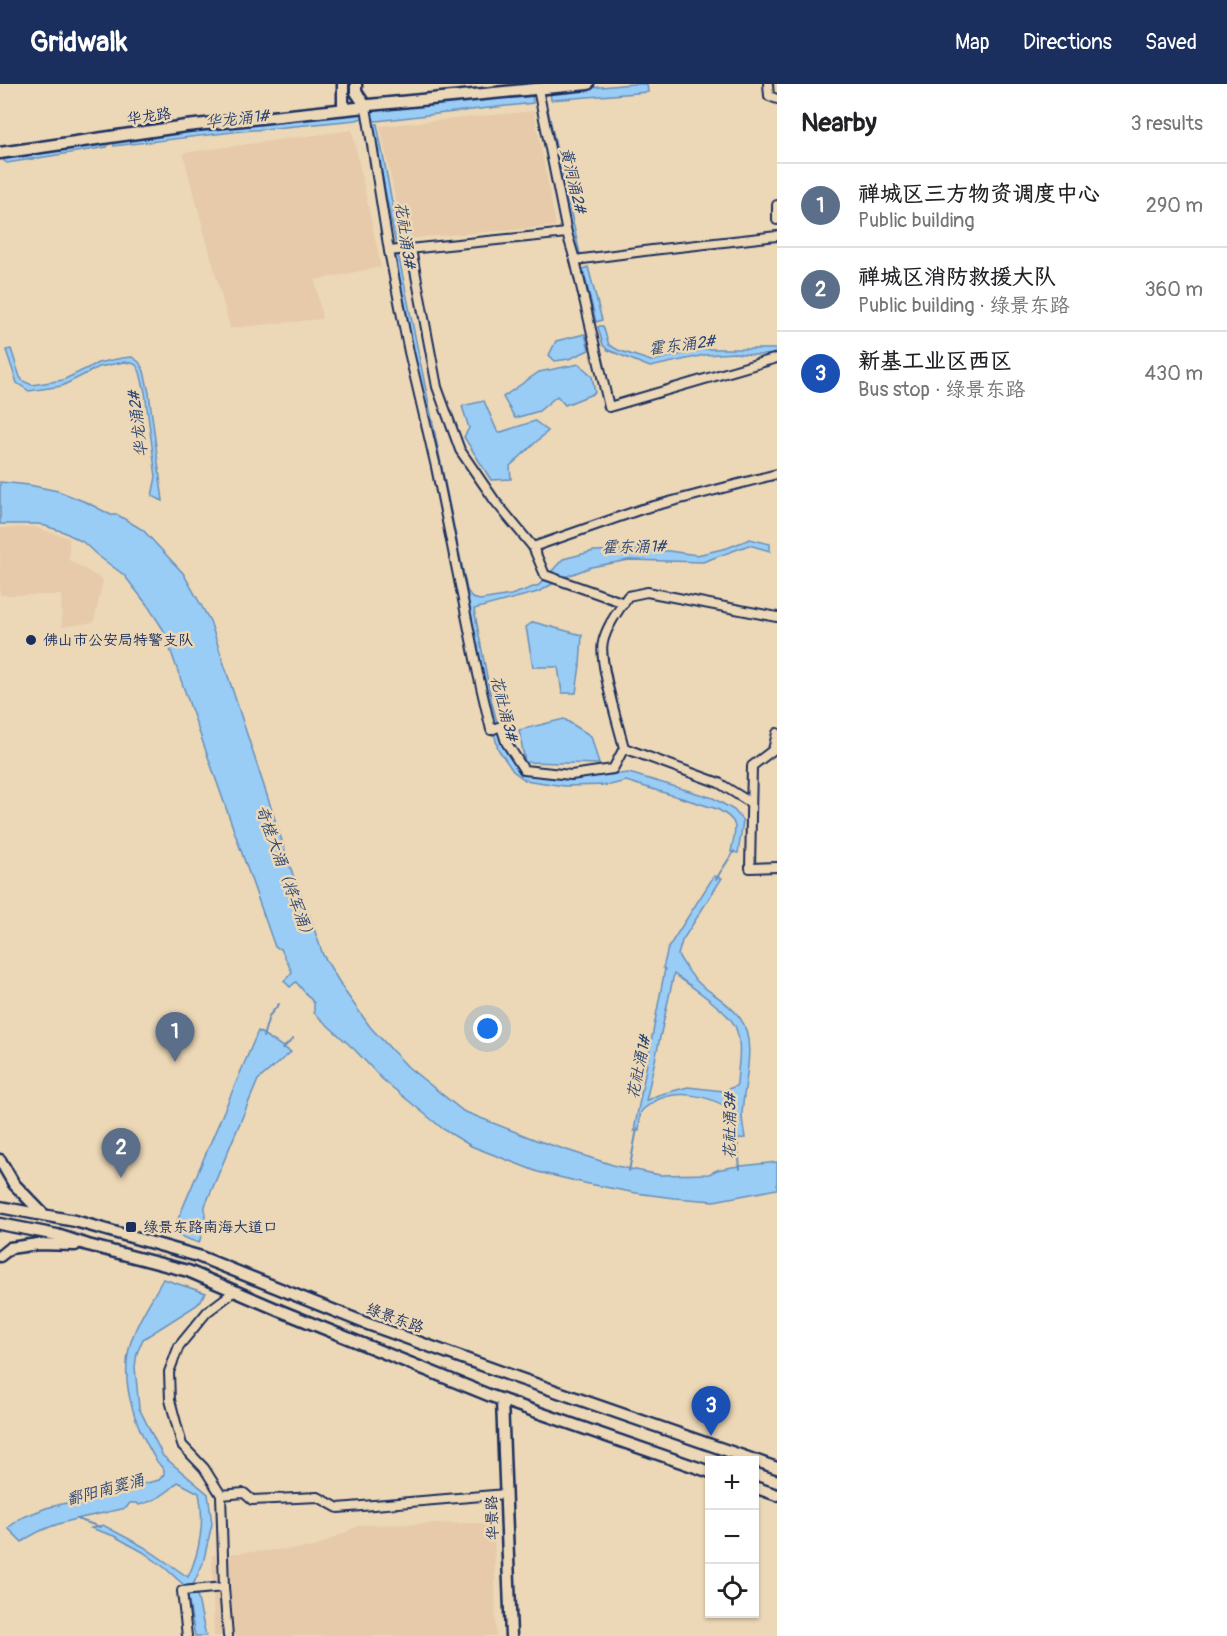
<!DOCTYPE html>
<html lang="en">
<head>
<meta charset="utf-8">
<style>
	:root { --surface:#fff; --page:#f2f2f2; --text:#202124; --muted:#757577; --line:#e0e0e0; --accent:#1b2f5e }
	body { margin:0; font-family:Pangolin,"LXGW WenKai TC",sans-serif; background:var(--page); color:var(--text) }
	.controls { position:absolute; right:18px; bottom:18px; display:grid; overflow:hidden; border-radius:0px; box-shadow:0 2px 4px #0004 }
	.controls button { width:54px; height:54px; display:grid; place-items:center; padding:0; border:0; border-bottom:2px solid var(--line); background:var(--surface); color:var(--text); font:30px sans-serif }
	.you { position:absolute; left:488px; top:945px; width:21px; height:21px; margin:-15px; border:4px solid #fff; border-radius:50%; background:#1a73e8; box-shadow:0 0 0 9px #1a73e833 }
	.badge { display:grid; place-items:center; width:39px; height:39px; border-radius:50%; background:var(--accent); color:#fff; font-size:20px; font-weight:700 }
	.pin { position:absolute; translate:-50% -50px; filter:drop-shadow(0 2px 3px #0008) }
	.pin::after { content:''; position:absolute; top:32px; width:21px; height:18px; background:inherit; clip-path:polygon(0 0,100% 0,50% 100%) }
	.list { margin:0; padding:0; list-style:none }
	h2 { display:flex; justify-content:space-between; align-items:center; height:78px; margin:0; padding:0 24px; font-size:26px }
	h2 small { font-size:20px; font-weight:400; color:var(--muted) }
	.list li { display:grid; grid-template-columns:39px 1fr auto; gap:18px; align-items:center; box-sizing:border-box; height:84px; padding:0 24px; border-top:2px solid var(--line) }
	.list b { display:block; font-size:22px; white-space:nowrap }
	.list p { margin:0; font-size:20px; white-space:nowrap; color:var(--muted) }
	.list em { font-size:20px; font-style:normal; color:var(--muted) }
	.icon { flex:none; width:33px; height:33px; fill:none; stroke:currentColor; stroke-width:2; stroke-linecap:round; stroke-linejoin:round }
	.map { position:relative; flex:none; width:777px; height:1552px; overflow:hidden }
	header { display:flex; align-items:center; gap:36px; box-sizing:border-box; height:84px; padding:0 30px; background:var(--accent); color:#fff }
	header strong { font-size:28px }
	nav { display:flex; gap:33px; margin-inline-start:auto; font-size:21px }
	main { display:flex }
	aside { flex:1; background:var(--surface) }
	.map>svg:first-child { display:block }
	.built { fill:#e6caaa }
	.water { fill:#99cdf6; stroke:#678eb9; stroke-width:1.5; fill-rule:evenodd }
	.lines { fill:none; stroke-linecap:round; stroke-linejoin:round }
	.stream { stroke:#678eb9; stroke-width:2 }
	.street-casing { stroke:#1b2f5e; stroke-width:12 }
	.secondary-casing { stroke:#1b2f5e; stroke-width:15 }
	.street { stroke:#ecd8b6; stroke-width:8 }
	.secondary { stroke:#ecd8b6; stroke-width:10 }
	.poi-dot { fill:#1b2f5e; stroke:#ecd8b6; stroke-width:2 }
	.labels { text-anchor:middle; stroke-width:5; stroke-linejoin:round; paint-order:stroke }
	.street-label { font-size:15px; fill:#1b2f5e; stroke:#ecd8b6 }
	.poi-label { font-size:15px; fill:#1b2f5e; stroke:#ecd8b6; text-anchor:start }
	.water-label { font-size:16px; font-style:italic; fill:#2e4775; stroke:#ecd8b6 }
</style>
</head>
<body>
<header>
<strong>Gridwalk</strong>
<nav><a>Map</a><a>Directions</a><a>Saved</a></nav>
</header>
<main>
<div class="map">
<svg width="777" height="1552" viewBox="0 0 777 1552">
	<rect width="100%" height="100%" fill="#ecd8b6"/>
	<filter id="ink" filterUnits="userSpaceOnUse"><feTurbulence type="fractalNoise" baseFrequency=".0167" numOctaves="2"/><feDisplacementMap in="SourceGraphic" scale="12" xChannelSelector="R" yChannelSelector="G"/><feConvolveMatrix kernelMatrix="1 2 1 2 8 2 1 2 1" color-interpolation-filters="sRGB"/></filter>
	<g filter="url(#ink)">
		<g class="built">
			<path d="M534,27L556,142L404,155L380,42Z"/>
			<path d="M352,46L381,183L315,196L322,235L230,244L183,69Z"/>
			<path d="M34,443L69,454V476L103,496L94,538L62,543L61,511H0V446L2,444Z"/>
			<path d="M476,1439L494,1442L496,1552H214L212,1471L315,1463L360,1441Z"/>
		</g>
		<g class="water">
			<path d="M632,0H647L648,8L551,16L550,8Z"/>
			<path d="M532,11L533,19L376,37L371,36L370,28L376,26Z"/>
			<path d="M548,26L580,170L576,171L544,27Z"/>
			<path d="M345,29H363V34L356,36L233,48L114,62L113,57L180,48Z"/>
			<path d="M377,40L400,160V163L396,161L372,41Z"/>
			<path d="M105,58L108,61L107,63L7,79L4,77L5,74Z"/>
			<path d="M397,171L399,174L467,506L472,514L480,516L511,511L539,501L563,475L594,467L629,466L669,467L697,471L727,464L750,455L770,460V467L749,461L703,478L629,476L591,483L565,493L538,508L474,525L492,619L502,657L518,681L538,691L564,695L629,689L713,714L734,726L743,737L738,769L731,768C735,745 742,738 717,725L626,697L610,701L564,702L525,696L513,687L498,665L478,584L393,176V172Z"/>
			<path d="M588,183L602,236L596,238L583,185Z"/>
			<path d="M600,242H603L609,261L618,266L651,277L705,265H777V271H754L734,269L705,271L650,283L608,266L603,261L598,243Z"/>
			<path d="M585,250L589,266L569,275L555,277L549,271L556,257Z"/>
			<path d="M11,265L20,293L23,297L32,301L63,296L98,279L122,274L132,273L139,278L144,287L149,309L163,417L152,412L156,393L145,308L140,288L136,281L132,279L124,278L99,283L62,302L29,307L17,299L6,266Z"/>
			<path d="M579,280L592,292L595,309L565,321L557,312L539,327L515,334L503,313L539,288Z"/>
			<path d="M484,317L498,349L535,337L548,347L510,382L511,395L491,396L464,353L469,344L462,322Z"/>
			<path d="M0,398L29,401L58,407L88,419L111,431H118L143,446L183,489L210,537L294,794L311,836L323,871L346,909L371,944L408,983L463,1027L536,1056L616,1082L660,1091L709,1090L717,1086L732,1083L777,1078V1105L714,1117L674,1114L636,1109L584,1099L538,1088L471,1062L443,1045L382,995L355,966L314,929V919L296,898L290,903L284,897L292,888L281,865L275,863L163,545L148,522L124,491L97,471L83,458L64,448L39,440H0Z"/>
			<path d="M533,538L582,551L580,581L576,609H562L558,583H533L526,543Z"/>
			<path d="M564,635L591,652L599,680L525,678L519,646Z"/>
			<path d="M714,792L722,794L682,857L678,871C685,882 691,893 701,901C714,911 730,920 740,934C758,958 743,1003 742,1030C742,1038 744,1046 745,1054L730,1055V1025C708,1011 675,1004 652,1019C649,1021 643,1024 641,1028C639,1033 640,1042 639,1047H634L665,885L663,884L668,864ZM674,890C689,901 727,926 735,942C743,960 738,981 737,999L736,1002L723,1007L688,1003L658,1011L646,1017Z"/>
			<path d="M258,947L291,968L258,996L205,1122V1140L199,1159L174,1150L178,1135Z"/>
			<path d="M163,1195L206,1209L197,1221L143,1255L137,1269L135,1283L139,1324L163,1372L208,1410L212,1440L203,1479L193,1501L198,1515L206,1552H195L186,1503L165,1484L143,1468L114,1452L91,1444L103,1441L144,1463L188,1493C200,1468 205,1437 199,1409L178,1398C167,1410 155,1417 139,1421L137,1419H130L126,1424C94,1432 48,1437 22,1458L8,1444L21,1434L46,1424L159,1396L164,1390V1386C160,1381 156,1377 153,1371C134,1339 120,1298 130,1261C136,1239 152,1215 163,1195Z"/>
		</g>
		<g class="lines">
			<g class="stream">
				<path d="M716,795L734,767"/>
				<path d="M263,953L269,932L279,920"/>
				<path d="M282,965L293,955"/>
				<path d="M737,1052L740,1085"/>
				<path d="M629,1087L637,1045"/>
				<path d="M77,1435L100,1443"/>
			</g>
			<defs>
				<g id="street">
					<path d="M768,0L769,12L777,15"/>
					<path d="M366,23L389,167L567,149L538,5"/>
					<path d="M777,121V136"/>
					<path d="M567,149L575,176L652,166L777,152"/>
					<path d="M411,165L437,303L460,366L495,417L533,463L545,491L624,519"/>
					<path d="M389,167L409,268L436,383L478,590L491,646L501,642L506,658L524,686L571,691L613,685L624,664"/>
					<path d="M575,176L609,323L777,274"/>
					<path d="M533,463L642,425L777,390"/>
					<path d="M777,649L773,666L752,682L750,784L777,783"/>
					<path d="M751,719L719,699L624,664C619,643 598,576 603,558C607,541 619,526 628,512L647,508L777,533"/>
					<path d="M221,1411L244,1409L252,1416L318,1413L338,1424L506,1410"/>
					<path d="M224,1503L228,1552"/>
					<path d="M187,1552L182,1507L224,1503L221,1411L204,1384L182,1361L170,1316L169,1288L179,1262L207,1228L235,1207"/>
				</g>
				<g id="secondary">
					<path d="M343,0V25"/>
					<path d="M356,0V8L366,23"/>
					<path d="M0,69L186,42L366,23L369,21L588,0"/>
					<path d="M0,1076L14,1100L43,1130"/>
					<path d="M0,1123L75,1137L198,1172L365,1239L518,1294L777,1384"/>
					<path d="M0,1140L57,1151L88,1161L188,1187L281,1227L491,1312L710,1388"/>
					<path d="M0,1172L10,1164L38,1160L75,1161"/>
					<path d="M502,1316L511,1552"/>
					<path d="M754,1403L777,1411"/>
				</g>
			</defs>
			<use href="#street" class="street-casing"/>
			<use href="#secondary" class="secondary-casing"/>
			<use href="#street" class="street"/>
			<use href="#secondary" class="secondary"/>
		</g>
	</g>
	<g class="poi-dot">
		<circle cx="31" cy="556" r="6"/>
		<rect x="125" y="1137" width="12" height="12" rx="3"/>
	</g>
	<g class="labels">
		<g class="street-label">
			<text transform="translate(149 32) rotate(-8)" y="5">华龙路</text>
			<text transform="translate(395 1234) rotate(20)" y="5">绿景东路</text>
			<text transform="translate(492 1434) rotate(-92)" y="5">华景路</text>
		</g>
		<g class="poi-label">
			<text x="43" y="561">佛山市公安局特警支队</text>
			<text x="143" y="1148">绿景东路南海大道口</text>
		</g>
		<g class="water-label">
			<text transform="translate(237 34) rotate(-6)" y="6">华龙涌1#</text>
			<text transform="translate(574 96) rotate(77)" y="6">黄洞涌2#</text>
			<text transform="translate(406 151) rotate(82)" y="6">花社涌3#</text>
			<text transform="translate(682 260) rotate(-7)" y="6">霍东涌2#</text>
			<text transform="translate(137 340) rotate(-97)" y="6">华龙涌2#</text>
			<text transform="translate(634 462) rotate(-1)" y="6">霍东涌1#</text>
			<text transform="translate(505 624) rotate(76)" y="6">花社涌3#</text>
			<text transform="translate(286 789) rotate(70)" y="6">奇槎大涌（将军涌）</text>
			<text transform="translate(638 983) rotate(-78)" y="6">花社涌1#</text>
			<text transform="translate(729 1042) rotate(-89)" y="6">花社涌3#</text>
			<text transform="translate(105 1405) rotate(-15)" y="6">鄱阳南窦涌</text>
		</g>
	</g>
</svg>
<div class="controls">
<button>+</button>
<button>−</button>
<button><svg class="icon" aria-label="locate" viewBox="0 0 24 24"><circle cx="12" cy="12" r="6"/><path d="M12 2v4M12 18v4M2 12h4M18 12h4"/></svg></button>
</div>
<div class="you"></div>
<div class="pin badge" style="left:175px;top:978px;background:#5c6f8a">1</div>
<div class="pin badge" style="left:121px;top:1094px;background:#5c6f8a">2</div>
<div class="pin badge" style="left:711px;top:1352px;background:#1a4fb4">3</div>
</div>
<aside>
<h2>Nearby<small>3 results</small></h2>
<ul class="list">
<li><span class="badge" style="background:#5c6f8a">1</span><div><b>禅城区三方物资调度中心</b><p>Public building</p></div><em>290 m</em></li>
<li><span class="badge" style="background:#5c6f8a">2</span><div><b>禅城区消防救援大队</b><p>Public building · 绿景东路</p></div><em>360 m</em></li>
<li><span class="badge" style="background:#1a4fb4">3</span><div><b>新基工业区西区</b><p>Bus stop · 绿景东路</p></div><em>430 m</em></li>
</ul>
</aside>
</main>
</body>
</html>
